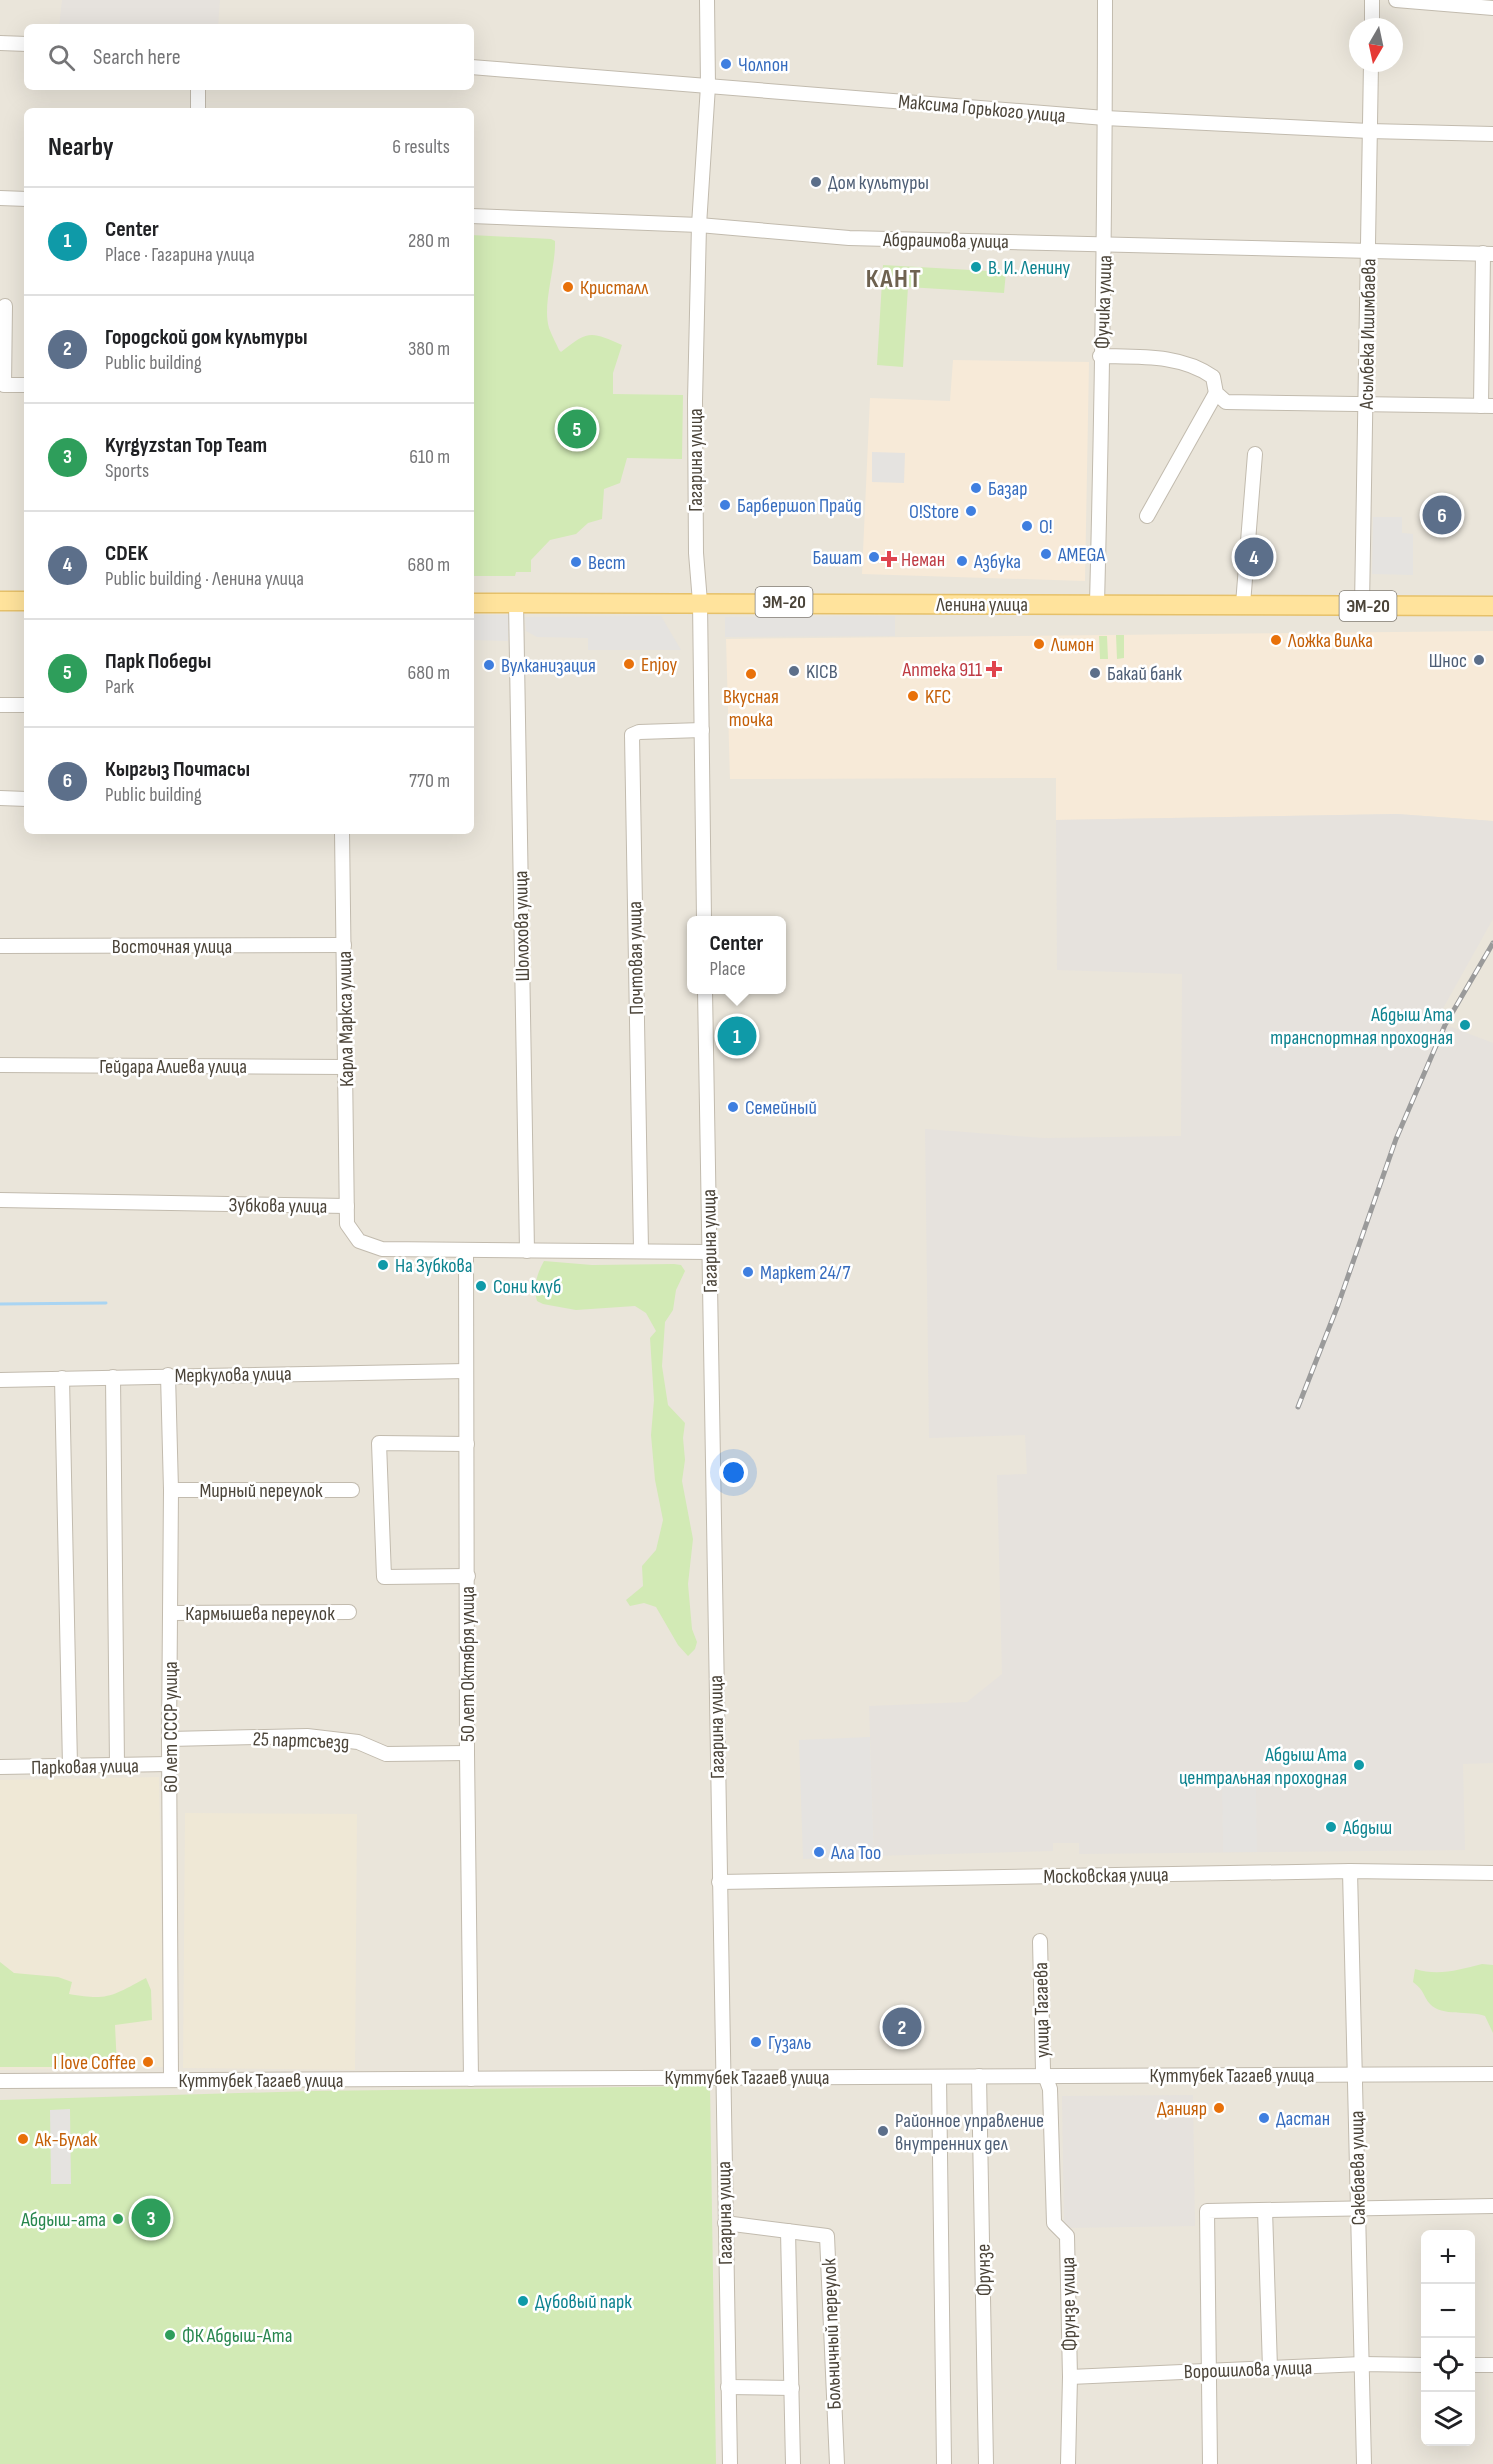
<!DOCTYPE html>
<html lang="en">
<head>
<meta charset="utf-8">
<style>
	:root { --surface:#fff; --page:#f2f2f2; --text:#202124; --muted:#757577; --line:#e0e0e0; --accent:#b45309 }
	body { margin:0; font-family:"Sofia Sans Condensed",sans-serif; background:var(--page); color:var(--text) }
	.controls { position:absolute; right:18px; bottom:18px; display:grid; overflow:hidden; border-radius:9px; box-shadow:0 6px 24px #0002 }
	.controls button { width:54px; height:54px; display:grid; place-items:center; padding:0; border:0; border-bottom:2px solid var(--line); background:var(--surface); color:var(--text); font:30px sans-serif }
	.compass { position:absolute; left:1349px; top:18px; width:54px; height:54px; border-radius:50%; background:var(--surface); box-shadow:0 6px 24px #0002; rotate:189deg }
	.you { position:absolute; left:734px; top:1473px; width:21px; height:21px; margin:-15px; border:4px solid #fff; border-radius:50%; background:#1a73e8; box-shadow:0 0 0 9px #1a73e833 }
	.badge { display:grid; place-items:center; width:39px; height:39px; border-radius:50%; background:var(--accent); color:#fff; font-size:20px; font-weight:700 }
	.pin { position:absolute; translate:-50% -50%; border:3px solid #fff; box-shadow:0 2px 6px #0006 }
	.popup { position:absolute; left:687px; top:916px; width:99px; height:78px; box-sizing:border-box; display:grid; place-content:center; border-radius:9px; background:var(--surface); filter:drop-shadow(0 2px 4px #0005); font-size:20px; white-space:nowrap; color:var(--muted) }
	.popup b { font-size:22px; color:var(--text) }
	.popup::after { content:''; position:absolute; left:50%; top:100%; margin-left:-12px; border:12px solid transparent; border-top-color:var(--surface) }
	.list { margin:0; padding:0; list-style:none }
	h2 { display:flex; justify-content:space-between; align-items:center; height:78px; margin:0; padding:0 24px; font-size:26px }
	h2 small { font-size:20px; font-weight:400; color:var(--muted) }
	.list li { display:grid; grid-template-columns:39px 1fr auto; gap:18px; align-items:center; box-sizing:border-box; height:108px; padding:0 24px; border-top:2px solid var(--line) }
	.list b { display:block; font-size:22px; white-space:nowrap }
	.list p { margin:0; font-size:20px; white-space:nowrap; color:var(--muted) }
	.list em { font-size:20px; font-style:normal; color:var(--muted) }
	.icon { flex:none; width:33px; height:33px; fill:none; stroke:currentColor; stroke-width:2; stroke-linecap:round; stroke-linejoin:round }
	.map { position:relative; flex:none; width:1493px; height:2464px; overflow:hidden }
	.search { position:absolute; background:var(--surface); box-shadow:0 6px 24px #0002; left:24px; top:24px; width:450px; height:66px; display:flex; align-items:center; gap:15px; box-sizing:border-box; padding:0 21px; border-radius:9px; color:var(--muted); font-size:22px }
	.panel { position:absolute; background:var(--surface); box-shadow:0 6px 24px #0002; left:24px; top:108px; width:450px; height:726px; border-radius:9px }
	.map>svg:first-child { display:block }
	.residential { fill:#eae5da; fill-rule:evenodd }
	.commercial { fill:#f7ead8 }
	.industrial { fill:#e6e2dd }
	.education { fill:#efe8d6 }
	.green { fill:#d2eab5 }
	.parking { fill:#e5e3e0 }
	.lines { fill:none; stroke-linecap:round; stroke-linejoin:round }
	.stream { stroke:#a9d4f2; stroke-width:3 }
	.minor-casing { stroke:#c2bbae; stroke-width:16 }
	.major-casing { stroke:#e6c16a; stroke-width:21 }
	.minor { stroke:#fff; stroke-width:14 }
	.major { stroke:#ffe39c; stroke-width:18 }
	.rail-casing { stroke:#9a9a9a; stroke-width:5 }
	.rail { stroke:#fff; stroke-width:3; stroke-dasharray:9; stroke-linecap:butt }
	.shop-dot { fill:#3f7fe0; stroke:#fff; stroke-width:2 }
	.service-dot { fill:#5c6f8a; stroke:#fff; stroke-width:2 }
	.culture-dot { fill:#0f9aa8; stroke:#fff; stroke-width:2 }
	.food-dot { fill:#e8710a; stroke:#fff; stroke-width:2 }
	.health-dot { fill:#e0444e; stroke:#fff; stroke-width:2 }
	.leisure-dot { fill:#2e9e5b; stroke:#fff; stroke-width:2 }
	.labels { text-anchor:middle; stroke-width:5; stroke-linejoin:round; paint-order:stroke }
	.shield { fill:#fff; stroke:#817c74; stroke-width:1.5 }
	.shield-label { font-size:18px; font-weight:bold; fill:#4b4439 }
	.shop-label { font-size:20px; fill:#366cbe; stroke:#fff; text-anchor:start }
	.street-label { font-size:20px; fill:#4b4439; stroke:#fff }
	.service-label { font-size:20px; fill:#4e5e75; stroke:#fff; text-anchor:start }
	.culture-label { font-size:20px; fill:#0d838f; stroke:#fff; text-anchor:start }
	.food-label { font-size:20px; fill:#c56008; stroke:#fff; text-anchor:start }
	.health-label { font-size:20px; fill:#be3a42; stroke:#fff; text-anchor:start }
	.leisure-label { font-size:20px; fill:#27864d; stroke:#fff; text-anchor:end }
	.district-label { font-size:26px; font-weight:bold; letter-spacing:1.5px; fill:#6e6250; stroke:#fff }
</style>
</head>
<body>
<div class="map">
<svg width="1493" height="2464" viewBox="0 0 1493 2464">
	<rect width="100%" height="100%" fill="#f6f3ec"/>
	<path class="residential" d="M0,0H1493V2464H0ZM27,27H471V87H27ZM1358,27H1394V63H1358ZM27,111H471V831H27ZM692,920H782V990H692ZM1426,2234H1470V2442H1426Z"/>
	<g class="commercial">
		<path d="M953,360L1089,362L1085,581L862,574L870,398L950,401Z"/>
		<path d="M1493,631V821L1397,814L1056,820V778L730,779L726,639Z"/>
	</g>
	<g class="industrial">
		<path d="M62,0H220L218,27H59Z"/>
		<path d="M1397,814L1493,821V919L1436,1021L1493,1043V1763L1463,1764L1465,1850L1079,1854V1843H1053V1851L874,1856L869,1706L967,1702L1002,1674L997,1475L1027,1474L1025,1435L929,1438L925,1129L1044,1138L1181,1136L1182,974L1057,970L1056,820Z"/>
		<path d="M1193,2095L1195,2226L1064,2228L1062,2096Z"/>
	</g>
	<g class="education">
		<path d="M159,1777L164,2067L0,2070V1780Z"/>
		<path d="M185,1813L357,1814L355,2070L183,2068Z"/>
	</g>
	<g class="green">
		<path d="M471,235L551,239L555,241C556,267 542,304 549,328C552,336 556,343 559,350L561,352C588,330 591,331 622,345L613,373V394L683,395L682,459L627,458L620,483L604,489L602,519L588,523L576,534L550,540L531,560V572H516L515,576H471Z"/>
		<path d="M883,265L1006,272L1004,293L908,287L903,367L877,365Z"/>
		<path d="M1116,635H1124V658L1117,659Z"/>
		<path d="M1099,636H1107L1108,659H1100Z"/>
		<path d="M544,1261L592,1265L674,1264L681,1265L685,1271L676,1290L673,1310L665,1322L662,1366L668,1405L685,1423L683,1438L685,1460L682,1481L693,1539L688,1584L692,1629L697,1642L695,1649L688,1656L678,1645L656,1607L644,1603L630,1606L626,1600L643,1586L642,1566L656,1550L663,1520L655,1480L651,1435L654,1400L650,1338L656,1331L646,1313L635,1306L576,1310L543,1304L537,1301C533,1287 537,1273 544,1261Z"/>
		<path d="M0,1962L14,1973L58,1977L72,1982L69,1994C108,2001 112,1996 146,1978L151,1990L152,2020L115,2025L117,2067H0Z"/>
		<path d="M1482,1964L1493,1965V2033L1485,2016C1469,2010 1442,2017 1430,2004C1423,1996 1425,1991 1413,1982L1415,1969C1438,1976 1459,1970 1482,1964Z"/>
		<path d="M710,2086L716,2464H0V2100L311,2091Z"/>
	</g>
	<g class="parking">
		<path d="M872,452L905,453L904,483L872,482Z"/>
		<path d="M1373,517H1402V533L1413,534V575L1372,574Z"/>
		<path d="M471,615H509L508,641L471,640Z"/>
		<path d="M661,616L681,650H588V638L537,637L526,631L525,617Z"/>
		<path d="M895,616V636L725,637V617Z"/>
		<path d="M870,1737L874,1856L803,1859L799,1740Z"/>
		<path d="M1256,1780L1257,1852H1223L1222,1781Z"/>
		<path d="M70,2109L71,2184H51L50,2110Z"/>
	</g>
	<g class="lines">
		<path class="stream" d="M0,1304L106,1303"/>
		<defs>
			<g id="minor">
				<path d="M1396,0L1493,8"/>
				<path d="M1372,27V0"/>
				<path d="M0,43L27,44"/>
				<path d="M471,67L1105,118L1369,131L1493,134"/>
				<path d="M198,111V87"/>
				<path d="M0,198L27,199"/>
				<path d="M471,216L699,225L849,238L1493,254"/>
				<path d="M5,306L4,385H27"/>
				<path d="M1100,356C1139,357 1181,354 1213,377L1216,393L1226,402L1493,406"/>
				<path d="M1481,406L1483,253"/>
				<path d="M1147,516L1216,393"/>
				<path d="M516,602L527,1251"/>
				<path d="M1097,604C1102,403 1105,201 1105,0"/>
				<path d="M1243,604L1255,454"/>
				<path d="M1362,606L1371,63"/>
				<path d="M0,705H27"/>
				<path d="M0,798L27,799"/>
				<path d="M342,831L347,1224L359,1241L382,1249L709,1252"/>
				<path d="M704,920L700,602L696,553L695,401L699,225L708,86L707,0"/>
				<path d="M0,946L344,945"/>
				<path d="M705,990L730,2464"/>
				<path d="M0,1065L346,1067"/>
				<path d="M0,1200L347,1206"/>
				<path d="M466,1250L467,1753L471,2079"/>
				<path d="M641,1250L632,735L639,732L702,730"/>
				<path d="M168,1375L171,1490L169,1739L171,2080"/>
				<path d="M113,1377L117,1765"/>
				<path d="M62,1378L70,1766"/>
				<path d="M0,1380L466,1371"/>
				<path d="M467,1444L379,1443L384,1577L468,1576"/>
				<path d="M171,1490H352"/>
				<path d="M171,1613L349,1612"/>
				<path d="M169,1739L307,1736L358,1742L386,1754L467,1753"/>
				<path d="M0,1767L169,1764"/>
				<path d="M1350,1871L1364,2464"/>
				<path d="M719,1882L1350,1871L1493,1873"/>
				<path d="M1040,1941L1043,2070L1050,2089L1054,2223L1067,2236L1070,2377L1068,2464"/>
				<path d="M979,2076L986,2464"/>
				<path d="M939,2077L944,2464"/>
				<path d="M0,2081L1493,2074"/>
				<path d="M1265,2210L1270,2368"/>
				<path d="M725,2223L827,2236L837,2464"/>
				<path d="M788,2231L793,2464"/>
				<path d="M1470,2365H1493"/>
				<path d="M1070,2377L1362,2364L1426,2365"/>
				<path d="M728,2387L792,2388"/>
				<path d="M1210,2464L1207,2211L1493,2206"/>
			</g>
			<g id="major">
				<path d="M0,601H27"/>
				<path d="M471,603L1493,606"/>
			</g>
		</defs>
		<use href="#minor" class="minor-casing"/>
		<use href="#major" class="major-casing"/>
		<use href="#minor" class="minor"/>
		<use href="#major" class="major"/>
		<defs>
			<path id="rail" d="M1298,1407L1338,1305L1396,1139L1445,1025L1493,943"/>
		</defs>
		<use href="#rail" class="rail-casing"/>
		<use href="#rail" class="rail"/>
	</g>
	<g class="shop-dot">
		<circle cx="726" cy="64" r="6"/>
		<circle cx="976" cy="488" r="6"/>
		<circle cx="725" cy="505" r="6"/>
		<circle cx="971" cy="511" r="6"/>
		<circle cx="1027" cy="526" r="6"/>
		<circle cx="1046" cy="554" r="6"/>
		<circle cx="874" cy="557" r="6"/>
		<circle cx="962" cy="561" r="6"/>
		<circle cx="576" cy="562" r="6"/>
		<circle cx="489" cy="665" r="6"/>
		<circle cx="733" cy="1107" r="6"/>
		<circle cx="748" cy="1272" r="6"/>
		<circle cx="819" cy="1852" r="6"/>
		<circle cx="756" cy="2042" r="6"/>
		<circle cx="1264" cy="2118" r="6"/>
	</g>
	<g class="service-dot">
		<circle cx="816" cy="182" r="6"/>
		<circle cx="1479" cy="660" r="6"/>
		<circle cx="794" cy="671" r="6"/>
		<circle cx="1095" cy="673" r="6"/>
		<circle cx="883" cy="2131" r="6"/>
	</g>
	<g class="culture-dot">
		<circle cx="976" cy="267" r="6"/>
		<circle cx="1465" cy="1025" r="6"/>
		<circle cx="383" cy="1265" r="6"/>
		<circle cx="481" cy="1286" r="6"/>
		<circle cx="1359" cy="1765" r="6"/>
		<circle cx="1331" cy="1827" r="6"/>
		<circle cx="523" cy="2301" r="6"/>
	</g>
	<g class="food-dot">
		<circle cx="568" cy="287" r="6"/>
		<circle cx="1276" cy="640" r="6"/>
		<circle cx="1039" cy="644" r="6"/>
		<circle cx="629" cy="664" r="6"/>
		<circle cx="751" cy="674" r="6"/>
		<circle cx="913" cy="696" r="6"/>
		<circle cx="148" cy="2062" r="6"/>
		<circle cx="1219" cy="2108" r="6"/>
		<circle cx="23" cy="2139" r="6"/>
	</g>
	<g class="health-dot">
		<path d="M886 550h6v6h6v6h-6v6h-6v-6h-6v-6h6z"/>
		<path d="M991 660h6v6h6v6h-6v6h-6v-6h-6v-6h6z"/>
	</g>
	<g class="leisure-dot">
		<circle cx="118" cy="2219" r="6"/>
		<circle cx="170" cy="2335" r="6"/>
	</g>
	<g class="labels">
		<g class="shield">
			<rect x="755.5" y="587" width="57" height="30" rx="4.5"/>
			<rect x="1339.5" y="591" width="57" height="30" rx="4.5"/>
		</g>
		<g class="shield-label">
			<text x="784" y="608">ЭМ-20</text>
			<text x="1368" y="612">ЭМ-20</text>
		</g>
		<g class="shop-label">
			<text x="738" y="71">Чолпон</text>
			<text x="988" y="495">Базар</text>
			<text x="737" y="512">Барбершоп Прайд</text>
			<text x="959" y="518" text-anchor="end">O!Store</text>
			<text x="1039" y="533">О!</text>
			<text x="1058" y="561">AMEGA</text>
			<text x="862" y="564" text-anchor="end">Башат</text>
			<text x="974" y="568">Азбука</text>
			<text x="588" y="569">Вест</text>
			<text x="501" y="672">Вулканизация</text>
			<text x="745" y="1114">Семейный</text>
			<text x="760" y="1279">Маркет 24/7</text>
			<text x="831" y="1859">Ала Тоо</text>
			<text x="768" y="2049">Гузаль</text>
			<text x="1276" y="2125">Дастан</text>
		</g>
		<g class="street-label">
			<text transform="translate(982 108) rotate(5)" y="7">Максима Горького улица</text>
			<text transform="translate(946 240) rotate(1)" y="7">Абдраимова улица</text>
			<text transform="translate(1103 302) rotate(-88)" y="7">Фучика улица</text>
			<text transform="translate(1367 334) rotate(-89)" y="7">Асылбека Ишимбаева</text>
			<text transform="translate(695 460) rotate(-90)" y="7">Гагарина улица</text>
			<text x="982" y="611">Ленина улица</text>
			<text transform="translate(521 926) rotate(-91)" y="7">Шолохова улица</text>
			<text x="172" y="953">Восточная улица</text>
			<text transform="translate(635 958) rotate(-91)" y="7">Почтовая улица</text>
			<text transform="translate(345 1019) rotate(-91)" y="7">Карла Маркса улица</text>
			<text x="173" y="1073">Гейдара Алиева улица</text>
			<text transform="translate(278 1205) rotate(1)" y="7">Зубкова улица</text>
			<text transform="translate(709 1241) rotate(-91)" y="7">Гагарина улица</text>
			<text transform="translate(233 1374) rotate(-1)" y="7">Меркулова улица</text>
			<text x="261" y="1497">Мирный переулок</text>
			<text x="260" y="1620">Кармышева переулок</text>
			<text transform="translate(467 1664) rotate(-90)" y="7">50 лет Октября улица</text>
			<text transform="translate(170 1727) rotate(-90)" y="7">60 лет СССР улица</text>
			<text transform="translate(716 1727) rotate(-91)" y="7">Гагарина улица</text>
			<text transform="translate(301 1740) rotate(2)" y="7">25 партсъезд</text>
			<text transform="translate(85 1766) rotate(-1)" y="7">Парковая улица</text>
			<text transform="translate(1106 1875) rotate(-1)" y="7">Московская улица</text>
			<text transform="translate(1041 2010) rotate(-91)" y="7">улица Тагаева</text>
			<text x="1232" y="2082">Куттубек Тагаев улица</text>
			<text x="747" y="2084">Куттубек Тагаев улица</text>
			<text x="261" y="2087">Куттубек Тагаев улица</text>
			<text transform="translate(1357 2168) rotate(-91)" y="7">Сакебаева улица</text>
			<text transform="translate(724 2213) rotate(-91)" y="7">Гагарина улица</text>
			<text transform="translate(983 2270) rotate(-91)" y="7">Фрунзе</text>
			<text transform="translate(1068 2304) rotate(-91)" y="7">Фрунзе улица</text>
			<text transform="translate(831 2334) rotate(-92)" y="7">Больничный переулок</text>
			<text transform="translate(1248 2369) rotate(-2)" y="7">Ворошилова улица</text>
		</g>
		<g class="service-label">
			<text x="828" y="189">Дом культуры</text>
			<text x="1467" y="667" text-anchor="end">Шнос</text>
			<text x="806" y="678">KICB</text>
			<text x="1107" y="680">Бакай банк</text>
			<text x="895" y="2127">Районное управление<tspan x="895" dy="23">внутренних дел</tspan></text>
		</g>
		<g class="culture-label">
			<text x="988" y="274">В. И. Ленину</text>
			<text x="1453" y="1021" text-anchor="end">Абдыш Ата<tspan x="1453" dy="23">транспортная проходная</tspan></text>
			<text x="395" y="1272">На Зубкова</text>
			<text x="493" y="1293">Сони клуб</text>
			<text x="1347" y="1761" text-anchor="end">Абдыш Ата<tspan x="1347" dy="23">центральная проходная</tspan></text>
			<text x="1343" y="1834">Абдыш</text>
			<text x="535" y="2308">Дубовый парк</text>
		</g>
		<g class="food-label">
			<text x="580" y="294">Кристалл</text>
			<text x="1288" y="647">Ложка вилка</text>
			<text x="1051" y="651">Лимон</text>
			<text x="641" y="671">Enjoy</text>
			<text x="751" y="703" text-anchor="middle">Вкусная<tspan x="751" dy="23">точка</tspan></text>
			<text x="925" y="703">KFC</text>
			<text x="136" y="2069" text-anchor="end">I love Coffee</text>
			<text x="1207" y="2115" text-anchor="end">Данияр</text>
			<text x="35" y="2146">Ак-Булак</text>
		</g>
		<g class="health-label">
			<text x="901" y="566">Неман</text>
			<text x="982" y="676" text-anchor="end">Аптека 911</text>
		</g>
		<g class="leisure-label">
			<text x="106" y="2226">Абдыш-ата</text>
			<text x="182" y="2342" text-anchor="start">ФК Абдыш-Ата</text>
		</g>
		<g class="district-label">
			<text x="894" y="287">КАНТ</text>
		</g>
	</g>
</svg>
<div class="controls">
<button>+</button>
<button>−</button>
<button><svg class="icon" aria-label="locate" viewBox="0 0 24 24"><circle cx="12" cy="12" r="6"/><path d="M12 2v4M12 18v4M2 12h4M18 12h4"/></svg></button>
<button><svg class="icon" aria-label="layers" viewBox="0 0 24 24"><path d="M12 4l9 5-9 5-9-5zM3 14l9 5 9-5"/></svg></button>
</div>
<svg class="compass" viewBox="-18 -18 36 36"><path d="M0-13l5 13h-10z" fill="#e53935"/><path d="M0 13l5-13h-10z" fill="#757577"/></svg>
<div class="you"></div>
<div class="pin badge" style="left:737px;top:1036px;background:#0f9aa8">1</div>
<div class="popup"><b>Center</b>Place</div>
<div class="pin badge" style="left:902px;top:2027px;background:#5c6f8a">2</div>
<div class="pin badge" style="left:151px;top:2218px;background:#2e9e5b">3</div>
<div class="pin badge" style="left:1254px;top:557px;background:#5c6f8a">4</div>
<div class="pin badge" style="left:577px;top:429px;background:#2e9e5b">5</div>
<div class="pin badge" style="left:1442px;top:515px;background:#5c6f8a">6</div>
<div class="search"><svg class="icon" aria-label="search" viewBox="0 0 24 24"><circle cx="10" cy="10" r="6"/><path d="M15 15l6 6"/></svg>Search here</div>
<section class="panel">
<h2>Nearby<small>6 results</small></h2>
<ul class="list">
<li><span class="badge" style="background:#0f9aa8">1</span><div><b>Center</b><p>Place · Гагарина улица</p></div><em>280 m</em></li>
<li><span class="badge" style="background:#5c6f8a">2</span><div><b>Городской дом культуры</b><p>Public building</p></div><em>380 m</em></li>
<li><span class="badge" style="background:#2e9e5b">3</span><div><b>Kyrgyzstan Top Team</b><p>Sports</p></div><em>610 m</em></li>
<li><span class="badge" style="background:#5c6f8a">4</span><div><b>CDEK</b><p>Public building · Ленина улица</p></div><em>680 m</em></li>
<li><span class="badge" style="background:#2e9e5b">5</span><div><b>Парк Победы</b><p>Park</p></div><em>680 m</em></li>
<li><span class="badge" style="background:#5c6f8a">6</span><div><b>Кыргыз Почтасы</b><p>Public building</p></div><em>770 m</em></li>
</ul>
</section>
</div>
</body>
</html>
